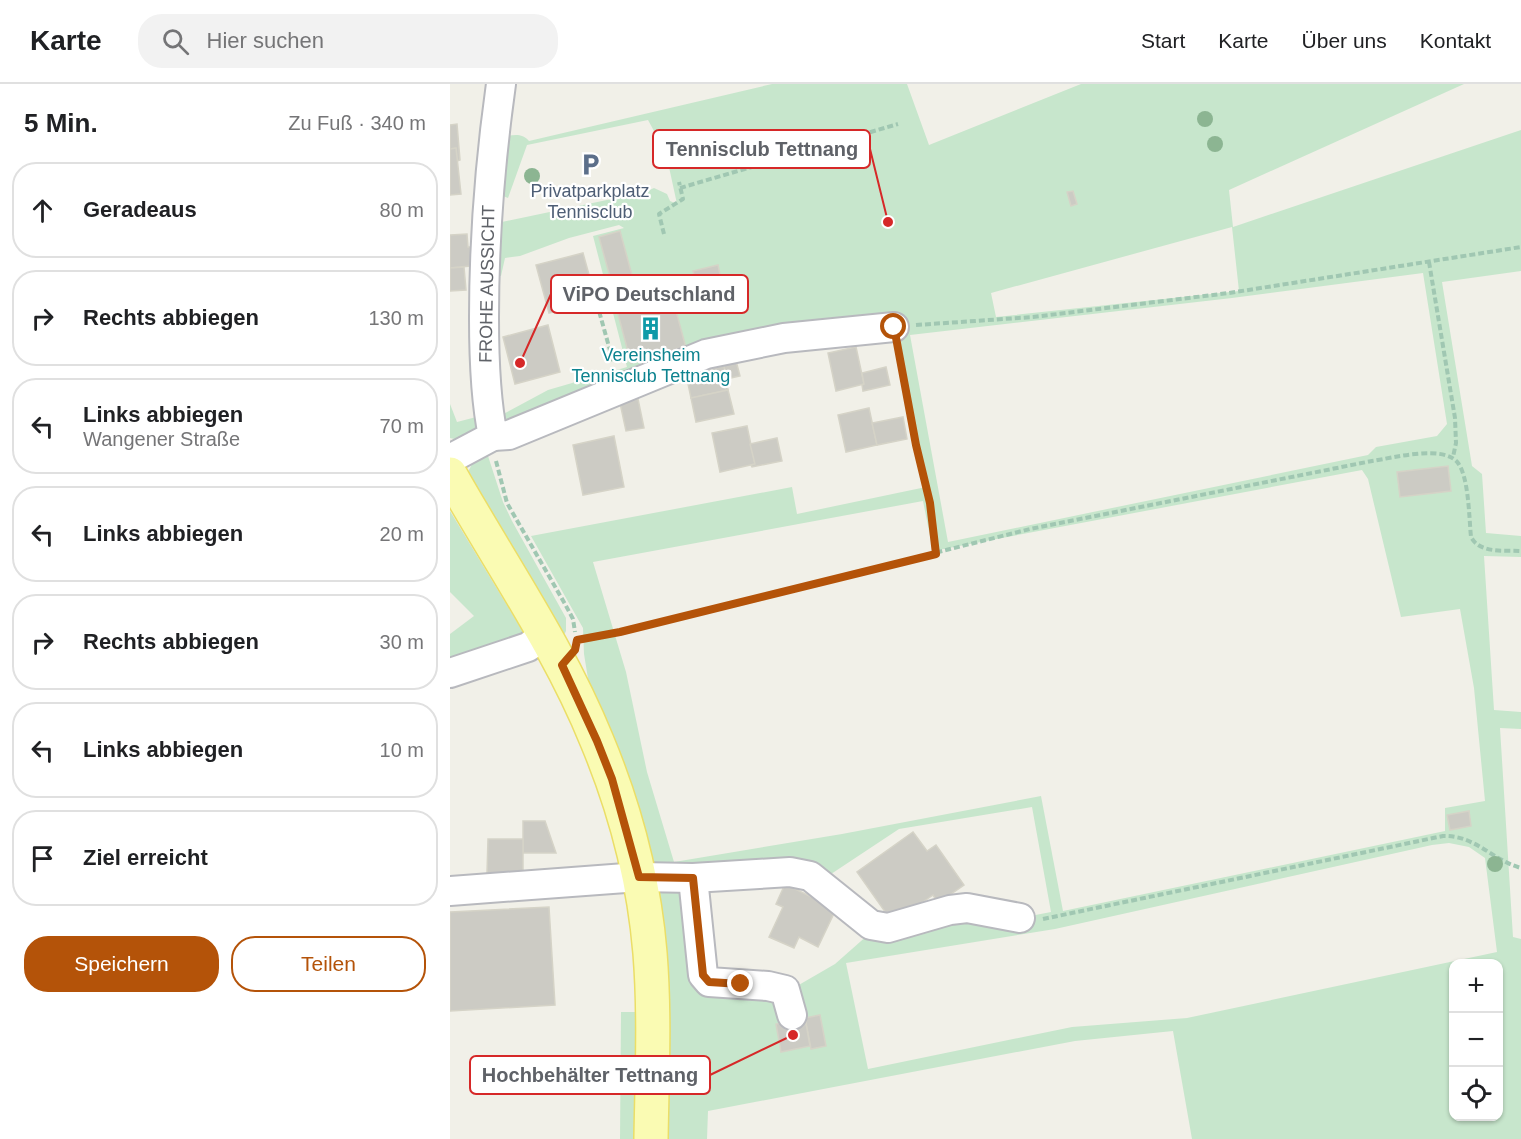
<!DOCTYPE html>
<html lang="de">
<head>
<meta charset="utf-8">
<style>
	:root { --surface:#fff; --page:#f2f2f2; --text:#202124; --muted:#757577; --line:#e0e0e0; --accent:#b45309 }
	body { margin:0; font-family:Arial,sans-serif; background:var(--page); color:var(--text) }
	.controls { position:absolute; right:18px; bottom:18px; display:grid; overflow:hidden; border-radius:12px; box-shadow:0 2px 4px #0004 }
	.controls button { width:54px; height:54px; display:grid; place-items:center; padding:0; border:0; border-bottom:2px solid var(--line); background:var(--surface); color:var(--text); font:30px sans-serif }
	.stop { position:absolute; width:18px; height:18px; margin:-14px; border:4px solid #b45309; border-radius:50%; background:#fff }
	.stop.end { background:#b45309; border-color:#fff; box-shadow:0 2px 6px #0008 }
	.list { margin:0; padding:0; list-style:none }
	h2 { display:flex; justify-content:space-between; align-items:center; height:78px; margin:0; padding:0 24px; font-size:26px }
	h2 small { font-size:20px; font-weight:400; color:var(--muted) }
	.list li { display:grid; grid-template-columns:39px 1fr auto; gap:18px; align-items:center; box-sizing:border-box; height:96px; margin:0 12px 12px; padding:0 12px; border:2px solid var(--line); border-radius:24px }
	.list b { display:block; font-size:22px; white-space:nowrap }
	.list p { margin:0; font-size:20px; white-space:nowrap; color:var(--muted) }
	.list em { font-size:20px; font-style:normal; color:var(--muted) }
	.actions { display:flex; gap:12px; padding:18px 24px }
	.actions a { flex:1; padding:14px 0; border:2px solid var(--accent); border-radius:24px; text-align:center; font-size:21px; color:var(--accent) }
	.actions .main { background:var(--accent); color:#fff }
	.icon { flex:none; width:33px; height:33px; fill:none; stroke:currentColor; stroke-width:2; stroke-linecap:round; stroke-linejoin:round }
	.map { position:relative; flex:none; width:1071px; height:1055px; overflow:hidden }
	header { display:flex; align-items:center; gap:36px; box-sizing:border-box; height:84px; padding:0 30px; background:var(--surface); border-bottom:2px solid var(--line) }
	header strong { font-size:28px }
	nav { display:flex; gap:33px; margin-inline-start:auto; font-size:21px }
	.search { width:420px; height:54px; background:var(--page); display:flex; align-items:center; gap:15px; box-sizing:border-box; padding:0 21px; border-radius:24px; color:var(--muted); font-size:22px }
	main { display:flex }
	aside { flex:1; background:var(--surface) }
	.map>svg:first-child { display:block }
	.green { fill:#c7e6cc; fill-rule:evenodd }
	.building { fill:#cccbc4; stroke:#d5d3c7; stroke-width:1.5 }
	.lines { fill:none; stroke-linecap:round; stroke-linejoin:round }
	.minor-casing { stroke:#b8b9be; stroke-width:32 }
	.major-casing { stroke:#ebde67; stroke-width:36 }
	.path { stroke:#a0c7b2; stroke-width:4; stroke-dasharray:6 3; stroke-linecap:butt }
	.minor { stroke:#fff; stroke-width:28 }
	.major { stroke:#fafbb3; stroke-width:33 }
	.tree { fill:#8cb592 }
	.route { stroke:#b45309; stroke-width:8 }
	.labels { text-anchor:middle; stroke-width:4.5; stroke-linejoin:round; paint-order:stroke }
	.service-label { font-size:18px; fill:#4e5e75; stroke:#fff }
	.street-label { font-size:18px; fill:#5f6268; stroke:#fff }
	.culture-label { font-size:18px; fill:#0d838f; stroke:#fff }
	.leader { fill:none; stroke:#d62828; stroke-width:2 }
	.callout-dot { fill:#d62828; stroke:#fff; stroke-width:2 }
	.callout { fill:#fff; stroke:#d62828; stroke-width:2 }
	.callout-label { font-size:20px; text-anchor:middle; font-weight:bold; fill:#5f6268 }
</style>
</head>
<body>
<header>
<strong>Karte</strong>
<div class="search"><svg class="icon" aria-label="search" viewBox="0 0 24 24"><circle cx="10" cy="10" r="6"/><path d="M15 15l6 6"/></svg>Hier suchen</div>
<nav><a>Start</a><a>Karte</a><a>Über uns</a><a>Kontakt</a></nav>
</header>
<main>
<aside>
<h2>5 Min.<small>Zu Fuß · 340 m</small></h2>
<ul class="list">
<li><svg class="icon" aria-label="ahead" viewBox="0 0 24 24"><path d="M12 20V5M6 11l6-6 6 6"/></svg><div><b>Geradeaus</b></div><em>80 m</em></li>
<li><svg class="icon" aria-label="right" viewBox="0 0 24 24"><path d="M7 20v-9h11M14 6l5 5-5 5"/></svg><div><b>Rechts abbiegen</b></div><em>130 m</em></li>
<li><svg class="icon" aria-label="left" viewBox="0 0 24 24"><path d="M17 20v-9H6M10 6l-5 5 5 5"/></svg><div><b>Links abbiegen</b><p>Wangener Straße</p></div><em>70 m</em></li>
<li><svg class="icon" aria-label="left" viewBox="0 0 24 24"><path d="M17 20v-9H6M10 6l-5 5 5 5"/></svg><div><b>Links abbiegen</b></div><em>20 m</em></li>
<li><svg class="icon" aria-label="right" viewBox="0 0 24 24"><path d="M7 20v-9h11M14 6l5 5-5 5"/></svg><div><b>Rechts abbiegen</b></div><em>30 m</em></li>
<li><svg class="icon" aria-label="left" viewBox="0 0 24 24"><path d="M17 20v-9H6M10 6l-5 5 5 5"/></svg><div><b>Links abbiegen</b></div><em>10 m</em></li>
<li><svg class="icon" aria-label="arrive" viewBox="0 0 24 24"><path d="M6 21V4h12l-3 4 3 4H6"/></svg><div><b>Ziel erreicht</b></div></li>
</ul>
<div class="actions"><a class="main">Speichern</a><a>Teilen</a></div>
</aside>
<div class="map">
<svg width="1071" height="1055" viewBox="0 0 1071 1055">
	<rect width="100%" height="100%" fill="#f1f0e8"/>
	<g class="green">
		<path d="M322,0H457L479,61L631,0H1014L779,106L783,143L1071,46V187L992,198L1022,382L1032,390L1036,449L1071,452V473L1034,472L1044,626L1071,628V645L1050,644L1063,853L1071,855V1055H742L723,947L625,957L258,1027L257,1055H215L217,989L141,613L134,570L133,544L81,452L342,403L347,430L476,403L466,361L444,244L334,254L59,351L44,335L98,306L177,283L143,152L174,144L169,141L119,154L70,172L55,174L51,192L41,191L47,139L195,108L204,104L217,110L220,117L227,120L211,46L204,47L198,36L77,61L58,114L48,110L56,52C65,51 72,49 79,57ZM782,143L789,207L546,233L541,209ZM973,189L997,340L987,352L926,363L918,371L498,458L460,251L782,214ZM912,386L918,395L951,533L1010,525L1024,604L1035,717L995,724V747L613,827L591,712L392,750L224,778L197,688L176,588L143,478L473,417L483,467ZM582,723L601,828L570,834L500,826L419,850L385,880L347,902L355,934L370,932L376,962L361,965L360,962L332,968L326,940L340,937L322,896L253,891L244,794L369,798L449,745ZM999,759L1019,763L1035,774L1047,868L737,934L622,943L418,985L396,879L605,845L982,761ZM1004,880H1048V1032H1004Z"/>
		<path d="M0,320L7,338L34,331L27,346L9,356L0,354Z"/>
		<path d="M33,370L38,372L53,418L62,437L116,534V547L114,551L16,392L24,376Z"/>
		<path d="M0,427L75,551L0,583V550L24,532L0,508Z"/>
		<path d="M171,928H187L186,1055H170Z"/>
	</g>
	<g class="building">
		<path d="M7,40L10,76L7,77L6,64L0,65V41Z"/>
		<path d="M6,64L11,110L0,111V65Z"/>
		<path d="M623,107L627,120L621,122L617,108Z"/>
		<path d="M170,147L186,206L165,211L149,153Z"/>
		<path d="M17,150L18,163H20V182L0,184V151Z"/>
		<path d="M133,169L146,216L99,229L86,181Z"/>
		<path d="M268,181L272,200L248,206L243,187Z"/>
		<path d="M14,183L16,206L0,207V184Z"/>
		<path d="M222,212L236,264L181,279L167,226Z"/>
		<path d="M98,241L110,288L65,300L53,253Z"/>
		<path d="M406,263L414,300L386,307L378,269Z"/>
		<path d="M285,273L290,292L276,295L274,282H272L270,276Z"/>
		<path d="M274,282L278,306L241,314L236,290Z"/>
		<path d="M436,283L440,301L413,307L412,301L414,300L412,289Z"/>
		<path d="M278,306L284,330L246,338L241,314Z"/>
		<path d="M188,315L194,344L176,347L170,319Z"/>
		<path d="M419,324L427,361L396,368L388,331Z"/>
		<path d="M453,333L457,355L427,361L422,339Z"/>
		<path d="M297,342L305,380L270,388L262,349Z"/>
		<path d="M164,352L174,403L133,411L123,361Z"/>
		<path d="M327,354L332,377L302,383L301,381L305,380L300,360Z"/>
		<path d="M998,382L1001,407L950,413L947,388Z"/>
		<path d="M1019,727L1021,742L1000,746L997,731Z"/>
		<path d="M73,737H95L106,769H73Z"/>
		<path d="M463,748L477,767L486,761L514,801L488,819L483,811L443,839L407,788Z"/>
		<path d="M38,755H73V789H37Z"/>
		<path d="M335,800L386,825L368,863L349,853L344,864L319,853L333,823L326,820Z"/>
		<path d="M99,823L105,921L0,927V828Z"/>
		<path d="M370,931L376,962L361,965L355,934Z"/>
		<path d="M355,934L360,962L331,968L326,940Z"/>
	</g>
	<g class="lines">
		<defs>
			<g id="minor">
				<path d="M43,352L59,351L256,270L334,254L444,243"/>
				<path d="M0,375L43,352C35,314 34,273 34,234C34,155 40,78 51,0"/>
				<path d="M0,589L78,563L95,550"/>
				<path d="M243,794L253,891L259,898L318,902L335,906L342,931"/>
				<path d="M0,807L189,793L243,794L340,788L360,792L421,841L438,844L500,826L517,824L570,834"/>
			</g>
			<path id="major" d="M0,390C50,479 109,563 147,657C175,724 194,797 200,869C205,931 202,993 201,1055"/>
		</defs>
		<use href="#minor" class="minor-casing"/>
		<use href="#major" class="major-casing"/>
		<g class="path">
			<path d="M230,104L448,40"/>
			<path d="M214,150L209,130L233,115L229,98"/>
			<path d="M979,178L1005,334L1006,359L1003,373"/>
			<path d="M466,241L583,233L779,209L1071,163"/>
			<path d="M448,264L466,361L480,419L486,470"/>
			<path d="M163,277L149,227L158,219L223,203"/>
			<path d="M46,377L57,419L115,520L123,535L125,548"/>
			<path d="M128,556L169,548L580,445L922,377C943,374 994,360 1008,379C1019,394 1019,434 1021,453C1030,470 1054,466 1071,467"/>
			<path d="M593,835L993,752C1025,751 1042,776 1071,784"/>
		</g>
		<use href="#minor" class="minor"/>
		<use href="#major" class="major"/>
	</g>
	<g class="tree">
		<circle cx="755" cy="35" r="8"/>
		<circle cx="765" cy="60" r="8"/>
		<circle cx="82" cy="92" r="8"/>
		<circle cx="1045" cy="780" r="8"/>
	</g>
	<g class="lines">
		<path class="route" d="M291,900L259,898L253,891L243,794L189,793L162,695L147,657L112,581L125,566L127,556L170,548L486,470L480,419L466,361L444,243"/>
	</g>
	<defs>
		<symbol id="parking-bare" viewBox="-9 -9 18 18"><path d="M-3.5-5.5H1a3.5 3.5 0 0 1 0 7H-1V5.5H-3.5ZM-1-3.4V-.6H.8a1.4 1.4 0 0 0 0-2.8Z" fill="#5c6f8a" stroke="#fff" stroke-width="2.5" paint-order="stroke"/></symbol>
		<symbol id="building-bare" viewBox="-9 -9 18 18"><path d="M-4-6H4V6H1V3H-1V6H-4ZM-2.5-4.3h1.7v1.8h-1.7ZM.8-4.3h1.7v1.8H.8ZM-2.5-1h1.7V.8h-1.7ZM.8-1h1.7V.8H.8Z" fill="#0f9aa8" stroke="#fff" stroke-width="2.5" paint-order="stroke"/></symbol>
	</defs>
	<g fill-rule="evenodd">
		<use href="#parking-bare" x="124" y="64" width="33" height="33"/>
		<use href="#building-bare" x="184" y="228" width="33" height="33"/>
	</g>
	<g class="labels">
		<g class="service-label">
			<text x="140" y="113">Privatparkplatz<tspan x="140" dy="21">Tennisclub</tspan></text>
		</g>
		<g class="street-label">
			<text transform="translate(37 200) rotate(-89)" y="6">FROHE AUSSICHT</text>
		</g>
		<g class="culture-label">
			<text x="201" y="277">Vereinsheim<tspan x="201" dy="21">Tennisclub Tettnang</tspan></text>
		</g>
	</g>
	<path class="leader" d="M438 138L420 65M70 279L101 210M343 951L260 991"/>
	<g class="callout-dot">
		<circle cx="438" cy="138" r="6"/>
		<circle cx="70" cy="279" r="6"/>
		<circle cx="343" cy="951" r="6"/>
	</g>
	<g class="callout">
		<rect x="203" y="46" width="217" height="38" rx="6"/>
		<rect x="101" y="191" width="197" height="38" rx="6"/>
		<rect x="20" y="972" width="240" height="38" rx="6"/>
	</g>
	<g class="callout-label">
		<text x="312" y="72">Tennisclub Tettnang</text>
		<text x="199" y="217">ViPO Deutschland</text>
		<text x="140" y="998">Hochbehälter Tettnang</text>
	</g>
</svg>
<div class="controls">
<button>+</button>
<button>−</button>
<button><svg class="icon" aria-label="locate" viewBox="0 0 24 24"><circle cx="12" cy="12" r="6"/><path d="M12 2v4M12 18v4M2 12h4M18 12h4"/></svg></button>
</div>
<div class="stop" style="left:444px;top:243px"></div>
<div class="stop end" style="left:291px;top:900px"></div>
</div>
</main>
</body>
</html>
